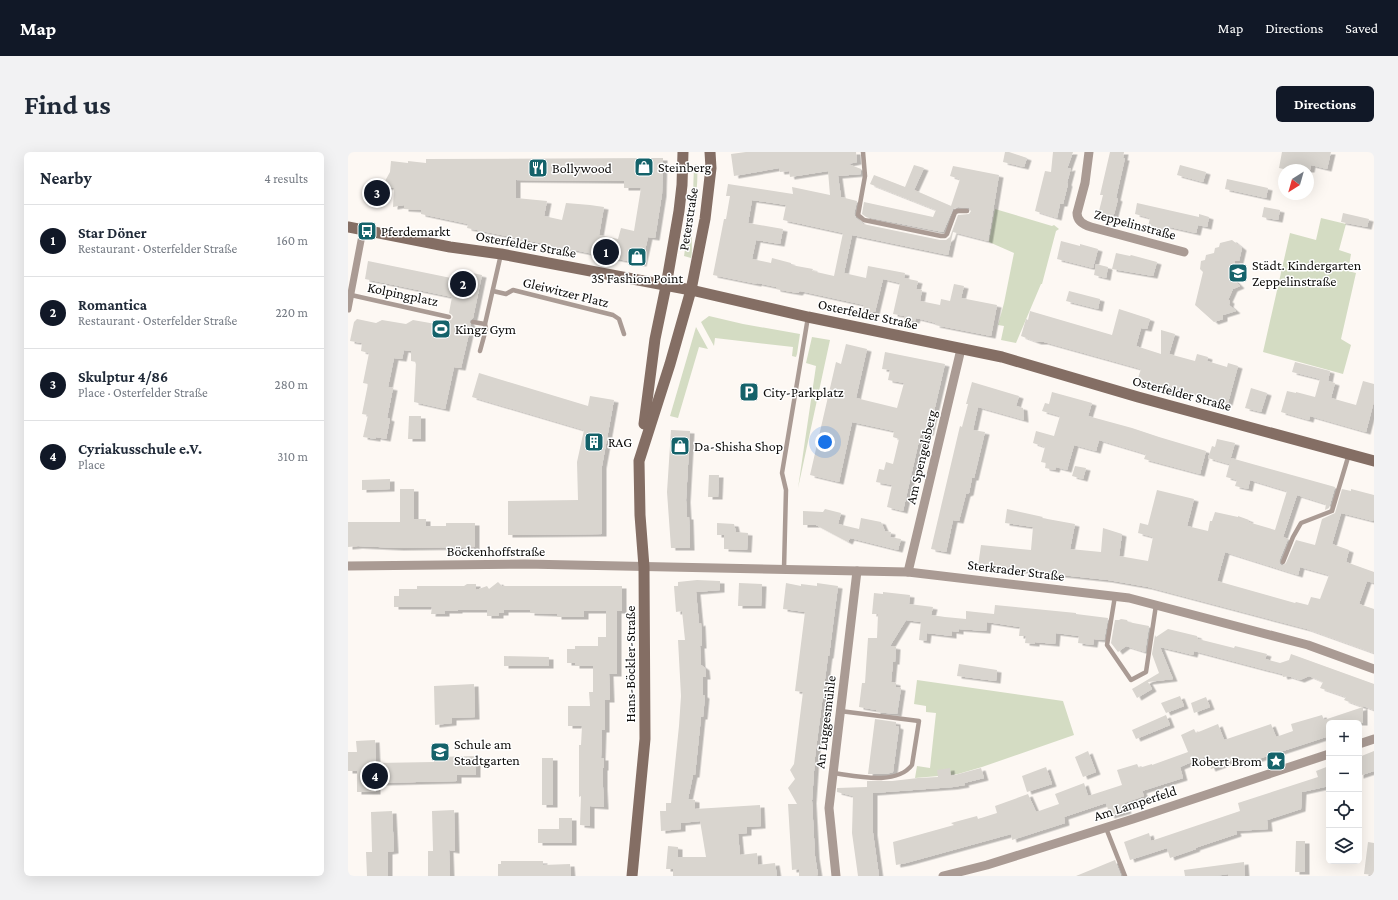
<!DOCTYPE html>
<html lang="en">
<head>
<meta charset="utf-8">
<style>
	:root { --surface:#fff; --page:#f2f2f3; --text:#1f2937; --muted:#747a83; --line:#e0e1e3; --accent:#111827 }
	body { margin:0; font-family:"Crimson Pro",serif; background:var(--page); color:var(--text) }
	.controls { position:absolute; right:12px; bottom:12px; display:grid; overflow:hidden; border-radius:6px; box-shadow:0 4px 16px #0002 }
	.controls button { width:36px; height:36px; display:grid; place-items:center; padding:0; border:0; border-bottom:1px solid var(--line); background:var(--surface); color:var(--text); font:20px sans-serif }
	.compass { position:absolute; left:930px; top:12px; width:36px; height:36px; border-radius:50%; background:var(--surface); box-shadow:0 4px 16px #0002; rotate:217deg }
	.you { position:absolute; left:477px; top:290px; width:14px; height:14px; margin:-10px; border:3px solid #fff; border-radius:50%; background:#1a73e8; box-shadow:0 0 0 6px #1a73e833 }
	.badge { display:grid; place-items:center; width:26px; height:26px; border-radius:50%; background:var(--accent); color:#fff; font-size:13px; font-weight:700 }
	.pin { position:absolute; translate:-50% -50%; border:2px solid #fff; box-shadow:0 1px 4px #0006 }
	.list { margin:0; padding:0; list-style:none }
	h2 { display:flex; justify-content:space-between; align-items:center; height:52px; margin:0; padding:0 16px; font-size:17px }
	h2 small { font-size:13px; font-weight:400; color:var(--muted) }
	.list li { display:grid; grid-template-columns:26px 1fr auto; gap:12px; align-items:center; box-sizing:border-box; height:72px; padding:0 16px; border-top:1px solid var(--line) }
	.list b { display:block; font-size:15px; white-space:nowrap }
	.list p { margin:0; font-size:13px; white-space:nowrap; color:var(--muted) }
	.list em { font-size:13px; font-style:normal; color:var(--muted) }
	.icon { flex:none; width:22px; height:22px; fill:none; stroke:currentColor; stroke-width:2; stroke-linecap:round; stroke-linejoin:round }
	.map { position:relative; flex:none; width:1026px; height:724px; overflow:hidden; border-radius:6px }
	header { display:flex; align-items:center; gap:24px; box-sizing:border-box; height:56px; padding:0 20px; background:var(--accent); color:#fff }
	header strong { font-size:19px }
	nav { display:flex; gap:22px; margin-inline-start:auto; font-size:14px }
	.intro { display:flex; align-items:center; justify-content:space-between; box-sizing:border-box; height:96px; padding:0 24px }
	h1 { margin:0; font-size:28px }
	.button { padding:10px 18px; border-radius:6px; background:var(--accent); color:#fff; font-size:14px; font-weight:700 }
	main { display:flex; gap:24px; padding:0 24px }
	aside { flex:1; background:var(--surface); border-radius:6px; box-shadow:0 4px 16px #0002 }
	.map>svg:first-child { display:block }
	.green { fill:#d4dcc3 }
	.building { fill:#d9d5cf; fill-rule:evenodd; filter:url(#shadow) }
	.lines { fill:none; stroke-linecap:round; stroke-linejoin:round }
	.service { stroke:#aa9b94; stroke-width:4.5 }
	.pedestrian { stroke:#aa9b94; stroke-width:7 }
	.minor { stroke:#aa9b94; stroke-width:9 }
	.secondary { stroke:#846e64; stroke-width:11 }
	.labels { text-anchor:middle; stroke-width:3; stroke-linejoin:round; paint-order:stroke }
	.poi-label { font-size:14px; fill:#0e0d0b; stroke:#fff; text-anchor:start }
	.street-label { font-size:14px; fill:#0e0d0b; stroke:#fff }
</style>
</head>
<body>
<header>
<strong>Map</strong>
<nav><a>Map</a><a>Directions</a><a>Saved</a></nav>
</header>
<div class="intro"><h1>Find us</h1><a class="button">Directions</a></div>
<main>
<aside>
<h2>Nearby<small>4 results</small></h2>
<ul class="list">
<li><span class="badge">1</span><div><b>Star Döner</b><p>Restaurant · Osterfelder Straße</p></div><em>160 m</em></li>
<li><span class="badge">2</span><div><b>Romantica</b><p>Restaurant · Osterfelder Straße</p></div><em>220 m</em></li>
<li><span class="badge">3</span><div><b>Skulptur 4/86</b><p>Place · Osterfelder Straße</p></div><em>280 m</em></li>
<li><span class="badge">4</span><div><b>Cyriakusschule e.V.</b><p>Place</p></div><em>310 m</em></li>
</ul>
</aside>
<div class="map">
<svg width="1026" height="724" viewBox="0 0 1026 724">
	<defs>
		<filter id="shadow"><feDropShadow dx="4.5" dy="2.5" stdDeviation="0" flood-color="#0004"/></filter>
	</defs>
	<rect width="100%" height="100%" fill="#fdf8f3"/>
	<g class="green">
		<path d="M348,12L349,13C351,36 345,58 344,81C343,89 345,98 343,106L336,104L345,41L346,14Z"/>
		<path d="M647,57L704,74L706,73L711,77L708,79L694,132H693L668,191L653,188L656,174L650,173L656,151L666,101L641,90Z"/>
		<path d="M973,66L998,72L991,98L1003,102L1000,119L1008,121L993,187L1003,193L995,222L915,200L942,81L968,88Z"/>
		<path d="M361,164L395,172L452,182L449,202L448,205L444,204L445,195L367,186L366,194L353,170Z"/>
		<path d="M348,175L360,197L351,195L330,266L322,264Z"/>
		<path d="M464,185L482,188L450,336L468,214L458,211Z"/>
		<path d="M569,528L715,549L726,583L634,615L610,622L602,623L567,626L569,614L582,616L588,561L578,560V554L566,552Z"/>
	</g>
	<g class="building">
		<path d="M398,0H508L509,10L500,12L513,17V22L490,24L493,45L509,49L506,62L508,66L515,72L592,88H598L602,85L610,63L621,62L623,59L621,56L610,55L605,57L595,80L518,65L514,62L516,50L585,65L588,58L522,32L526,23L557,35L566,13L576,16L566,38L603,54L612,27L602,24L605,14L651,23L640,89L605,80L600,103L504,83L496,121L518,126L520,114L557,121L556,126L570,129L568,137L574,138L572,149L592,153L593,147L602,149L606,132L616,134L613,146L649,153L643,184L587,173L588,171L568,166L567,169L556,167L557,164L545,162L552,131L535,127L527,160L515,158L516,153L507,151L452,139L450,141L438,139L428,137V135L409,131V132L365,123L376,67H378L382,44H378L380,32L445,42L444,35L482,43L480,19L442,25L441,19L432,20L431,16L386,24L383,2ZM404,48L438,53L435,68L495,81L486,124L464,119L465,117L443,113V111L424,106L423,111L404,107L408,88L432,92L435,77L400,71Z"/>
		<path d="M657,0H661L679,6L676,15L655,10Z"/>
		<path d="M705,0H725L719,17L723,16L719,31L720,32L715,52H712L709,66L687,59L697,19L703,20Z"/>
		<path d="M762,0H776L775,6H777L768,46L770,47L765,66L750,63L755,43H752Z"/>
		<path d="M934,0H983L979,17L963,13L962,18H940L931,16Z"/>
		<path d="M315,6L314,42L307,86L300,85L294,112L119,76L120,72L73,62V58L56,57V53L45,55L46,36L37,35V29L42,20L43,9L60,11V9L78,11V7ZM168,28L276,29V36H293L286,79L273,76L270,87L251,83L256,55L242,53L218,51L214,68L196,64L199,49L168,46Z"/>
		<path d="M832,13L858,20L855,30L829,23Z"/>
		<path d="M879,27L920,36L918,46L877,37Z"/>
		<path d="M789,51L851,65V62L861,65L859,75L850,73L848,81L817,74L816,79L800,75L802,66L787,62Z"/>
		<path d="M916,55L932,58L930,68L914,65Z"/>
		<path d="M995,61L1021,67L1019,75L993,70Z"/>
		<path d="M884,88L894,96L891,109H887L884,126L892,134L885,137L880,148L882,149L881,153L888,159L875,163V167L866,170L847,153L855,120L852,117L853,109L857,108L858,103L866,101L867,96L871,95L872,91Z"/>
		<path d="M713,89L732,94V92L750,97L745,116L709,107Z"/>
		<path d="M768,101L782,104L783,103L809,110L805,124L764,117Z"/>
		<path d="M20,109L108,127L110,118L134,123L125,166L121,169L123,173L113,216L106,215L97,257L66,250L68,210L63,209V199L56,198L54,207L46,206L40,235L45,236L39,266L42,267L38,287L28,285V287L15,285L20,263L14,262L20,232L15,231L21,201L13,199L14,191L2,189L6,170L9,167L28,171L34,168L58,172L65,168L99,174L100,169L103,168L105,165L104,163L101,161L104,145L17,127Z"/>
		<path d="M748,112L760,115L758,126L746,123Z"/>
		<path d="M721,139L752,147L750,157L718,149Z"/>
		<path d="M771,157L802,167L799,177L793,176L788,194L813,202V178L827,182L821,202L847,209L849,202L860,205L859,209L879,215L880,211L890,214L880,251L790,226L793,217L696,190H689L673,184L678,167L680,168L682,159L764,183Z"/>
		<path d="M498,192L519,197L508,246L549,256L556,231L540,228L542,218L534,217L537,200L597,212L581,281L573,280L555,359L539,355L544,333L528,330L531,317L536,318L538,310L545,312L551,287L545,285L546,279L504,270L491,330L462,323L488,210L493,212Z"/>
		<path d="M947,210L982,219L980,229L987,231L983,246L1008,253L1015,229L1026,232V249L1018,280L962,264L961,268L933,260L939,239L948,241V240L967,245L972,227L944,220Z"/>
		<path d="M131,221L240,254L242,244L266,248L254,314V382L160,383V349L230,348L229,310L236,278L124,245Z"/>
		<path d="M624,230L671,244L668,254L675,256L676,268L630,255L625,278L637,280L626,326H624L621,341L618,342L611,369L605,368L598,400L583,397L612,274L614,275L620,252H618Z"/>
		<path d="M903,236L919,241L913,260L897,256Z"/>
		<path d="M704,240L744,251L740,264L784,276L811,285L858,299L852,322L796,307L798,302L751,288L748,299L726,293L719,318L708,315L707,318L697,316L698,311L693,310L697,295L685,291L688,279L706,284L712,264L694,259L697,251L701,252Z"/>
		<path d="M61,264H73V287H60Z"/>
		<path d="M323,278L342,279L338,348L339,365H341L342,396H323L319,340Z"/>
		<path d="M869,287L887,291L881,312L860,306L864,294L867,295Z"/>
		<path d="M883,306L987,335L981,356L977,358L978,352L949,343L935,385L940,387L931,409L932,412L934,414L938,411L948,388L967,393L974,367L987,361L994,337L1003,339V337L1026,343V363L1025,369L993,361L984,392L1001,398L998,410L1026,420V431L1019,429L1011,452L1026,457V501L959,477L800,435L760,428L630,414L633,393L683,398L685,375L657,371L659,357L695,365L694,366L727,372L722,397L753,400L755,376L774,382L771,404L800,409L805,385L790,381L792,371L800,373L809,338L846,347L839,374L860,379L862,369H864L867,360L890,365V364L901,368L900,370L927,378L939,339L902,328L900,337L887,334L889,328L878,325ZM877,400L950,423L952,415L981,423L972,447L963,445L960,453L948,450L947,451L869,429Z"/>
		<path d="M727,314L738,316L735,327L724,324Z"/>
		<path d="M361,323H371L370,345H360Z"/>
		<path d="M42,327V337L14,338V328Z"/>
		<path d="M52,337H66V367H78V374H98V371H127V395L51,396L10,394L0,395V370H52Z"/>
		<path d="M477,357L493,361L490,372L511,377L513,366L533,370L537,379L543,380L542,385L553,387L550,398L502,386L500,390L468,373H455V359L475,360Z"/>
		<path d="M369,371L386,372L388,380L400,381L399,398L376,397V383H369Z"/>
		<path d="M349,428L372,429V438L348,440L351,472L353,471L354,494H352L353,513L357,516L358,525H355V543L357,544L355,565H353L347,623H345L340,647L347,648V657L412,653L413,674L399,675V681L390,682L392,703L409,701L410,713L427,711L429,724H325V717H318L320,694L330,695V705H358L352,669L333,671V677L313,679L312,659H318V651H323L331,574L333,544L330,488H337L334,459L328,460L326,434H330V430Z"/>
		<path d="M150,430L154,434H274V459H269V522H261L262,548H257V578H254L253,606H256V616H255V635L256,655L242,654V674L232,673L233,644L231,645V593H233L234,574H220V554H242L241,540H245V514H227V511H219V497H227V494H250V485H258V459H236V465H209V462L182,461V458H156V461H151V464H139V458H110V459H97V462H83L84,455H46V444H51V437H69V434H116L119,432H128V438L139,434L141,437Z"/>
		<path d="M391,431L414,432L413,454H390Z"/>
		<path d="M438,431L453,434V432L469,434V431L490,434L481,504H480L467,605L464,649L467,704L470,723L464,724H451V717L444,718L440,652H449L440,636L447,627L442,618L446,612L455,540L447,539L457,460L435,457Z"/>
		<path d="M535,440L562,443L561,452L585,455L583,463L597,465L618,467V459L646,462L647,453L728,461V462L760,466L756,488L746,487L745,493L730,491L731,484L708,481L707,492L687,490V492L677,491L678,484H671L672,475L639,470L638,479L611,477V480L604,479V484L579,481L578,489L571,488L573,470L558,468L542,494L548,495L547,510H545L543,530L548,531V535L553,536L549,562L528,560V558L511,555L514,531H517L520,486H529L530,462H524L526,441L535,442Z"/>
		<path d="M773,467L779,468L780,470L801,474L797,500L778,494L770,500L763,491L767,468H771Z"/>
		<path d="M820,477L849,484L850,487L886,496L887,494L919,502L917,507L932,511L941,508L943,502L1026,532V558L1015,554V555L996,548L998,545L972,536L975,530L961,524L952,528L940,524L935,525L934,522L846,499L845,503L812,495L825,527L800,530L804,537L789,546L784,537L811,521L804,502L807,483L808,485Z"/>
		<path d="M156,504L201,505V514H156Z"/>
		<path d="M611,512L649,518L648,529L609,524Z"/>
		<path d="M126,532L127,565L104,566V571L87,573L86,534Z"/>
		<path d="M832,544L836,554L818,561L813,551Z"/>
		<path d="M858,545L862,555L846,561L843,551Z"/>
		<path d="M1015,555V571H981V584L892,613L889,606L875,612L874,613L863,617L858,604L832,615L835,626L794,639L796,644L776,651L779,659L762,664L758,651L716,665L717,671L664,688L663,682L558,711L548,713L545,690L606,673L603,671L629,664L630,667L649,661L647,654L680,642L688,660L711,652L707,642L736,631L740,644L774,633L769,618L789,612L791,616L804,612V613L840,600L833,583L846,577L848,581L870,572L876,588L923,572L928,585L945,579L943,572L974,563L976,568Z"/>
		<path d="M818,563L822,573L788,587L784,578Z"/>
		<path d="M527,567L548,570V574L551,575L545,620L538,622H520Z"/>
		<path d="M27,588L28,611L86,610V605L128,604V623H109V629L28,631V640H9V619H0V600H9L8,589Z"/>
		<path d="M740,599L748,620L735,625L727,605Z"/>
		<path d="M1026,599V619L1011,624V605Z"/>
		<rect x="194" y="606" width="11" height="47"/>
		<path d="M981,614V634L954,640L953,657L919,668L920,677L888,679L889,682L847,696L848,697L822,706L819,696L782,708L776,690L801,681L803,689L892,659L890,651L970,625L968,619Z"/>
		<path d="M698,615L704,632L679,640L674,624Z"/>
		<path d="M602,616L603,624L633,616L636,626L616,631L617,633L605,635L525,641V681L531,724H510L504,681L505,644L489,640V636L519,635V629H544L570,626L590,625L589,618Z"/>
		<path d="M106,658L107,699L101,698L102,724H80V699H85L84,659Z"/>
		<path d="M44,659L46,699L40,700V724H19L18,700H24L23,660Z"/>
		<path d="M211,666H224V691H190V677H211Z"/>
		<path d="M948,689H957V720H947Z"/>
		<path d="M1020,690L1026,691V723L1016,722Z"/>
		<path d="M767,708L773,724H728Z"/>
		<path d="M153,709H195V713L222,712L223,724H150V712H153Z"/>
		<path d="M896,710L897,724H880V722L867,724H837L836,718Z"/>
	</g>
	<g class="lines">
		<g class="service">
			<path d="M515,0L517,24L510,63L516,68L593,84H597L599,82L607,60L610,59H619"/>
			<path d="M145,139L158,142L165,138L265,163L271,167L276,182"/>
			<path d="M3,143L101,165"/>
			<path d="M125,170L137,172"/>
			<path d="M132,199L138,177L137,172L153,102"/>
			<path d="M935,410L945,385L953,371L984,359L1001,302"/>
			<path d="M436,417L438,338L434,321L460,165"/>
			<path d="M767,444L759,493L783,528L798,520L808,453"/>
			<path d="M485,621C508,624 548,634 564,613L571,569L492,559"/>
			<path d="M758,676L777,724"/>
		</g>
		<path class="pedestrian" d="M0,157L15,78"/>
		<g class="minor">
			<path d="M741,0L737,31L729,61C729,69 736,73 743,75L836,100"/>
			<path d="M0,414L177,412L560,420L781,446L960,493L1026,517"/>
			<path d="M560,420L613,197"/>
			<path d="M1011,592L1026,587"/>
			<path d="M488,724L481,656L509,419"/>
			<path d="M595,724L639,713L785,667L981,602"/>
		</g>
		<g class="secondary">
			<path d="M0,75L102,95L153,102L343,138L460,165L654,205L790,245L1026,309"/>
			<path d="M296,272L307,187L318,134L331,59L334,33L335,0"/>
			<path d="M284,724L297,587L296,415L292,363L291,309L322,212L343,138L357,67L363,16L362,0"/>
		</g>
	</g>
	<defs>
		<symbol id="shop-square" viewBox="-11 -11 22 22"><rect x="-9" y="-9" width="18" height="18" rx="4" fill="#14626a" stroke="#fff"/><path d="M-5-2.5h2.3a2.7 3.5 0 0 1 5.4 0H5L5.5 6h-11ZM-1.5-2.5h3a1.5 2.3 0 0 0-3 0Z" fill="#fff"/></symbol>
		<symbol id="restaurant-square" viewBox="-11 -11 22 22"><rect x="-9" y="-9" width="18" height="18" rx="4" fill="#14626a" stroke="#fff"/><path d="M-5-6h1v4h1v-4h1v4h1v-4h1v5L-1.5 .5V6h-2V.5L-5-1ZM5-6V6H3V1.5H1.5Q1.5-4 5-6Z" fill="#fff"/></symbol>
		<symbol id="bus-square" viewBox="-11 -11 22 22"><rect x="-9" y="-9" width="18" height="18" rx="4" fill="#14626a" stroke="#fff"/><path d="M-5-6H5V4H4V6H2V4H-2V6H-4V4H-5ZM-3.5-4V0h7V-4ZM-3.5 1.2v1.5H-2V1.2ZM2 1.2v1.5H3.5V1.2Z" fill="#fff"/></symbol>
		<symbol id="school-square" viewBox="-11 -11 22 22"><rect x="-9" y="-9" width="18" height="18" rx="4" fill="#14626a" stroke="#fff"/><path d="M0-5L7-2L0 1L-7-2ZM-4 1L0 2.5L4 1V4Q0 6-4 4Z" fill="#fff"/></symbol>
		<symbol id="stadium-square" viewBox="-11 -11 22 22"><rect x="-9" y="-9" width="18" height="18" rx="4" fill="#14626a" stroke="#fff"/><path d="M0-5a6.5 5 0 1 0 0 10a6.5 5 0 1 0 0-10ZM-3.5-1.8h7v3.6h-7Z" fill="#fff"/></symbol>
		<symbol id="parking-square" viewBox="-11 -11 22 22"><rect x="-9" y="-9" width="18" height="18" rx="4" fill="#14626a" stroke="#fff"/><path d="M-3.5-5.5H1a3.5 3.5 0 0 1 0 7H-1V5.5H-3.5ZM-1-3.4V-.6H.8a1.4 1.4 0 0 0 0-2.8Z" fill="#fff"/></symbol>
		<symbol id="building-square" viewBox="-11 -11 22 22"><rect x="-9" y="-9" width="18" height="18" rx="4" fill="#14626a" stroke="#fff"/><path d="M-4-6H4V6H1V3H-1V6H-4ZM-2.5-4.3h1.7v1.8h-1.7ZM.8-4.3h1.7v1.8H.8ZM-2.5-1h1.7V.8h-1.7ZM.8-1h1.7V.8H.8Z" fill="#fff"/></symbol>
		<symbol id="sight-square" viewBox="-11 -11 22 22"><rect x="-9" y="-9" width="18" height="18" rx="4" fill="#14626a" stroke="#fff"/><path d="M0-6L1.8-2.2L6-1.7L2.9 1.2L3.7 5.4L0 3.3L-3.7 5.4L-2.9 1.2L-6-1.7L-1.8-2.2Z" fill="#fff"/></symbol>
	</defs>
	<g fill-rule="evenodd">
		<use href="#shop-square" x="285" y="4" width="22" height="22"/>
		<use href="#restaurant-square" x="179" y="5" width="22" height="22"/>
		<use href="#bus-square" x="8" y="68" width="22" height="22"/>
		<use href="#shop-square" x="278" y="94" width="22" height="22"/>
		<use href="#school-square" x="879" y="110" width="22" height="22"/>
		<use href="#stadium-square" x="82" y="166" width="22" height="22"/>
		<use href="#parking-square" x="390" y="229" width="22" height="22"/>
		<use href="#building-square" x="235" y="279" width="22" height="22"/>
		<use href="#shop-square" x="321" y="283" width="22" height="22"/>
		<use href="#school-square" x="81" y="589" width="22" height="22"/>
		<use href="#sight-square" x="917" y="598" width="22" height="22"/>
	</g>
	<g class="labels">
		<g class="poi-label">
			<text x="310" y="20">Steinberg</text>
			<text x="204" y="21">Bollywood</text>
			<text x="33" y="84">Pferdemarkt</text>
			<text x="904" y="118">Städt. Kindergarten<tspan x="904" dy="16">Zeppelinstraße</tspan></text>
			<text x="289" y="131" text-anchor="middle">3S Fashion Point</text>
			<text x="107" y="182">Kingz Gym</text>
			<text x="415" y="245">City-Parkplatz</text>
			<text x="260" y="295">RAG</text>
			<text x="346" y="299">Da-Shisha Shop</text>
			<text x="106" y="597">Schule am<tspan x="106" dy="16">Stadtgarten</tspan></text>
			<text x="914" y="614" text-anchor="end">Robert Brom</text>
		</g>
		<g class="street-label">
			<text transform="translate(340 67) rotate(-81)" y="5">Peterstraße</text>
			<text transform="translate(787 72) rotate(15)" y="5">Zeppelinstraße</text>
			<text transform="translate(178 92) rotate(10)" y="5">Osterfelder Straße</text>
			<text transform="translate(218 140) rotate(14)" y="5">Gleiwitzer Platz</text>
			<text transform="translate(55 142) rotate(12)" y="5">Kolpingplatz</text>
			<text transform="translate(520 162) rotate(12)" y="5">Osterfelder Straße</text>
			<text transform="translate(834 241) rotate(15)" y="5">Osterfelder Straße</text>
			<text transform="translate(573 305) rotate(-77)" y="5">Am Spengelsberg</text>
			<text x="148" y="404">Böckenhoffstraße</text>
			<text transform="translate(668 418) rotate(7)" y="5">Sterkrader Straße</text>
			<text transform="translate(282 512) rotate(-90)" y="5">Hans-Böckler-Straße</text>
			<text transform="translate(477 570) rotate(-83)" y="5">An Luggesmühle</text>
			<text transform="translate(787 651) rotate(-18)" y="5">Am Lamperfeld</text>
		</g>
	</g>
</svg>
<div class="controls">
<button>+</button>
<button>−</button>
<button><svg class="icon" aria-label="locate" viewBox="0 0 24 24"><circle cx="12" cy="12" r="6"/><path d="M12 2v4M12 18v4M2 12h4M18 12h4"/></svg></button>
<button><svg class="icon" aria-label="layers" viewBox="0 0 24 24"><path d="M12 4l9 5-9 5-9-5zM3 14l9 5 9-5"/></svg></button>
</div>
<svg class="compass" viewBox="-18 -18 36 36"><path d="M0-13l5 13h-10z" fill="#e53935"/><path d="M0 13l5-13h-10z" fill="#747a83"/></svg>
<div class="you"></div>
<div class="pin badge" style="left:258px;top:100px">1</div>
<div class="pin badge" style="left:115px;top:132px">2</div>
<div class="pin badge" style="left:29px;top:41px">3</div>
<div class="pin badge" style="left:27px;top:624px">4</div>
</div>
</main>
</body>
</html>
